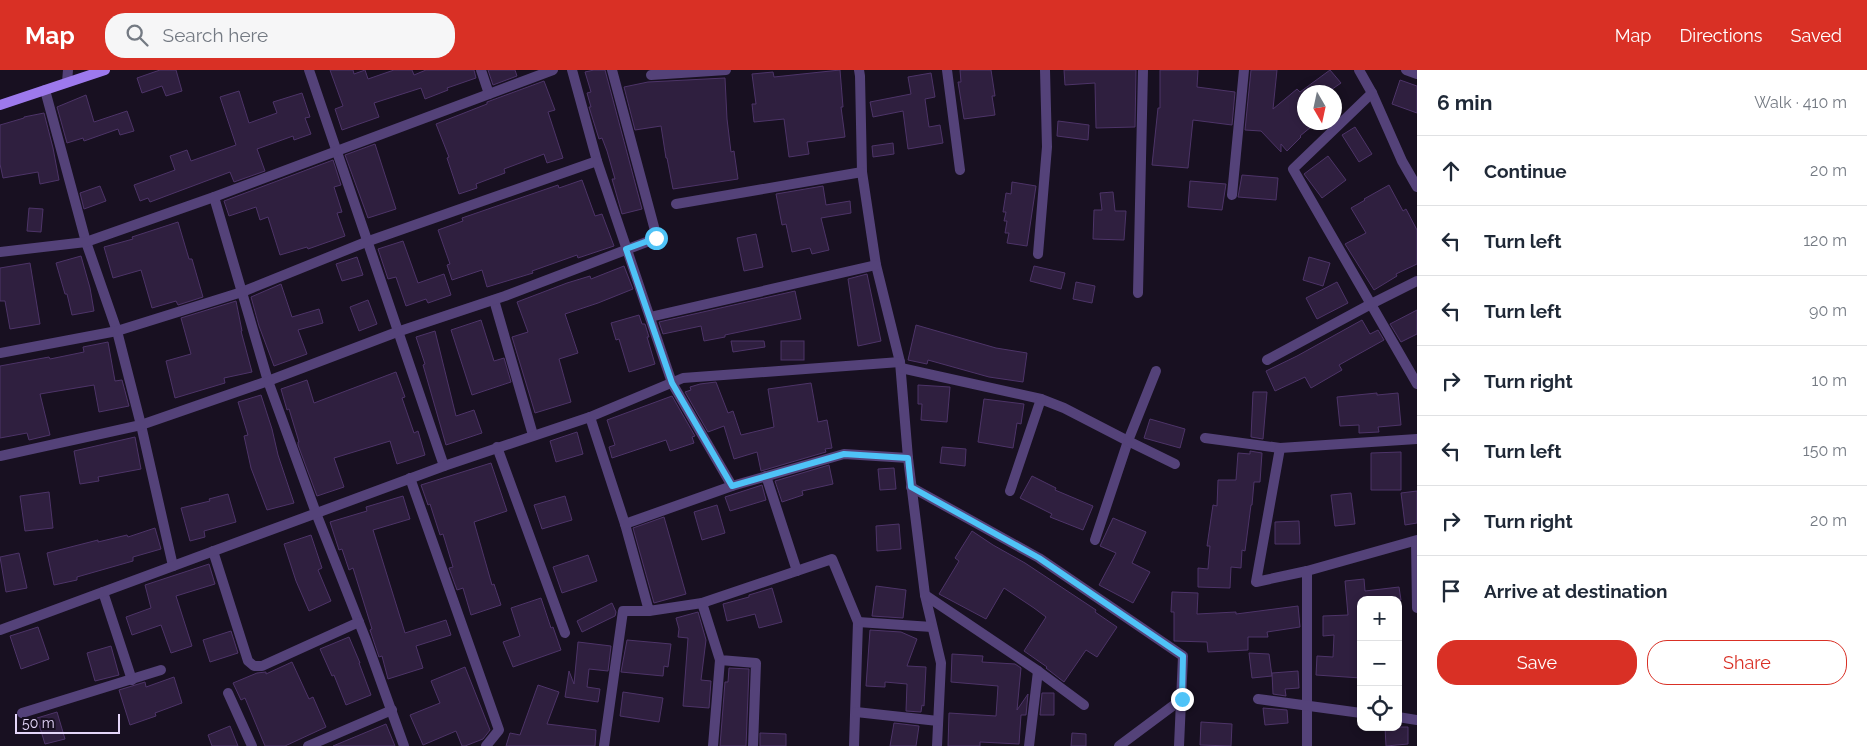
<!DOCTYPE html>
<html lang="en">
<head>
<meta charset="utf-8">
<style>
	:root { --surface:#fff; --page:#f6f6f7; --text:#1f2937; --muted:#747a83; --line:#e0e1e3; --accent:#d93025 }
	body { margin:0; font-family:Raleway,sans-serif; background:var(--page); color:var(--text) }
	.controls { position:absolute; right:15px; bottom:15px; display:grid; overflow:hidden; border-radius:10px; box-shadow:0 2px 8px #0003 }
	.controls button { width:45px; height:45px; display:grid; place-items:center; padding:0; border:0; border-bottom:1px solid var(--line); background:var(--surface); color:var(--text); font:25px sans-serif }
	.compass { position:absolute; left:1297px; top:15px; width:45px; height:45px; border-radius:50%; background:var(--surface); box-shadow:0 2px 8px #0003; rotate:171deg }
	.scale { position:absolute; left:15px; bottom:12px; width:105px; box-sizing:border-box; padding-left:5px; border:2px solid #e4d6f9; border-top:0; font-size:14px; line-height:18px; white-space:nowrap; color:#e4d6f9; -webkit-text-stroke:4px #181021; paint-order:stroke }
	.stop { position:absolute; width:15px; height:15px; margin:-11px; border:4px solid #4fc3f7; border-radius:50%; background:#fff }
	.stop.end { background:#4fc3f7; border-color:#fff; box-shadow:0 1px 5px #0008 }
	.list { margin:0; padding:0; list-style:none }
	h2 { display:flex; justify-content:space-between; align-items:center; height:65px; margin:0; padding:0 20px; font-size:21px }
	h2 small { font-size:16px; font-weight:400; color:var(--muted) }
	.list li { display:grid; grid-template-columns:32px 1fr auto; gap:15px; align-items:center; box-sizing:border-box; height:70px; padding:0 20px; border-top:1px solid var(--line) }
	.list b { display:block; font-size:19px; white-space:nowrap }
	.list em { font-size:16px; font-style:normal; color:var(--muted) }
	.actions { display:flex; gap:10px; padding:15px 20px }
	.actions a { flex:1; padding:11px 0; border:1px solid var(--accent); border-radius:20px; text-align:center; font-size:18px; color:var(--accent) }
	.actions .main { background:var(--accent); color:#fff }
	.icon { flex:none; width:28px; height:28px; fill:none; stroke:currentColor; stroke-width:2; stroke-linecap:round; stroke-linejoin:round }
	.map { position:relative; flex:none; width:1417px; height:676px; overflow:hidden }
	header { display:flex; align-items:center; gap:30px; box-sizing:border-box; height:70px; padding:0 25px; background:var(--accent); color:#fff }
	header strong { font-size:24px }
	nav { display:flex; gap:28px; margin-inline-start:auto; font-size:18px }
	.search { width:350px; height:45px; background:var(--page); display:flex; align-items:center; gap:12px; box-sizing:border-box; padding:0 18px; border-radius:20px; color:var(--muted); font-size:19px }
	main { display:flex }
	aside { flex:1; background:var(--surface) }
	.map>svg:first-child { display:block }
	.building { fill:#2f1f3f; stroke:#4d3468 }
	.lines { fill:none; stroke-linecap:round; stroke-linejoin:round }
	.street { stroke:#544279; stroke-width:10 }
	.secondary { stroke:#9d79ed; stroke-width:10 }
	.route { stroke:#4fc3f7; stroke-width:6 }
</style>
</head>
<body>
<header>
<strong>Map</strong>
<div class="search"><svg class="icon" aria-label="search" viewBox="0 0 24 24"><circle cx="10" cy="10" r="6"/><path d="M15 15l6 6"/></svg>Search here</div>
<nav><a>Map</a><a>Directions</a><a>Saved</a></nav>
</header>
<main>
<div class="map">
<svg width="1417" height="676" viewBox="0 0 1417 676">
	<rect width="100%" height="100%" fill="#181021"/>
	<g class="building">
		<path d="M160,0H176L182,21L166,26L162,16L142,23L137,8Z"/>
		<path d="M330,0H353L354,4L365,0L368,9L394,0H412L414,5L426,0H474L476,8L447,18L448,20L425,29L421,18L374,33L379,47L342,60L335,39L343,36Z"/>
		<path d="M488,0H515L517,6L493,15Z"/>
		<path d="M594,0H605L642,139L622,144L612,109H615L607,81L602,68L599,69L589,37H591L587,23L591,22L585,2Z"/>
		<path d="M840,0L843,37H841L845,67L807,72L809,84L789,87L784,49L754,52L752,34H756L752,4L773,2L774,7Z"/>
		<path d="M960,0H991L995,26H992L995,45L964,49L958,12H961Z"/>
		<path d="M1064,0H1136L1135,57L1096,58L1095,13L1065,15Z"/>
		<path d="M1160,0H1198L1197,17L1235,22L1232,55L1193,50L1188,98L1152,95L1158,38H1160Z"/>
		<path d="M1251,0H1277L1273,39L1297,19L1300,22L1330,0L1341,13L1328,22H1304V52H1317L1300,66L1301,67L1287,81L1281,74V82L1261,61L1245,60Z"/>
		<path d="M931,3L935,27L925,29L929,57L940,55L943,73L908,79L903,41L873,47L870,32L911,24L908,7Z"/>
		<path d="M725,8L727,49L731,82L734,81L738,109L673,119L667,88H666L661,56L635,60L624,17L648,12Z"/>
		<path d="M1400,10L1417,16V43L1392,34Z"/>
		<path d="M544,11L555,40L548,42L563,88L547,93L544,84L504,99L505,103L476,114L477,118L459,124L447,88L449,87L436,54L487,34V32Z"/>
		<path d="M239,21L249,53L277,43L273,32L302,23L310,47L305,48L311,64L294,70L293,66L257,79L265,101L234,112L230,102L150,132L148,128L140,131L134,115L175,100L170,86L187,80L191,91L236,75L220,27Z"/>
		<path d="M86,25L94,52L127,41L134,61L120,65L118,59L84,71L83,68L67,73L57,37Z"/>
		<path d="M44,43L53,78L59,110L40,114L38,102L3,108L0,94V55L24,48V47Z"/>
		<path d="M1058,51L1089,55L1088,70L1057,66Z"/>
		<path d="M1355,57L1372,84L1359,92L1342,65Z"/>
		<path d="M893,73L894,84L873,87L872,76Z"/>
		<path d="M375,74L396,139L368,148L345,85Z"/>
		<path d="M1328,86L1346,110L1322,128L1304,104Z"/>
		<path d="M333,90L341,115L334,117L342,142L337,143L345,166L308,179L307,177L280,185L268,147L260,150L256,137L229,146L224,131Z"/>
		<path d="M1242,105L1278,108L1276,130L1238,127Z"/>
		<path d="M582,110L595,146L602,144L614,176L578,188L577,185L532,201L533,203L487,217L482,200L452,210L447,195L450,194L438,160L463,151L462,148L558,115L559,118Z"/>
		<path d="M1190,111L1226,114L1222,140L1188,137Z"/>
		<path d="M1012,112L1036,116L1027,176L1007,173L1009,163H1005L1007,151H1004L1006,142H1003L1006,123L1011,124Z"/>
		<path d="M1389,115L1403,141L1406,139L1417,160V194L1396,204L1397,206L1374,220L1345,174L1366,163L1351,138L1365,130L1364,129Z"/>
		<path d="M100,116L106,131L84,139L80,123Z"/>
		<path d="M823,116L826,135L850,131L851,143L821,148L829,180L812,184L810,178L792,182L786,154L782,155L776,124Z"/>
		<path d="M1113,122L1115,141H1126L1124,170L1093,169L1094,140H1102L1100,123Z"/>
		<path d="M29,138L43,139L41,162L27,161Z"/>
		<path d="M178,152L189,189H192L203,227L178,235L176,231L152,238L141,200L113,208L104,177L133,169L132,167Z"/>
		<path d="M756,164L763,197L744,201L737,168Z"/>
		<path d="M403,171L418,213L444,204L451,225L428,233L426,229L406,236L396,207L388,209L378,179Z"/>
		<path d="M81,186L90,218L94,241L72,245L67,224H65L56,193Z"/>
		<path d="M357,187L363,205L342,211L336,194Z"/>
		<path d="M1309,187L1330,193L1323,216L1303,210Z"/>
		<path d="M30,193L40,254L10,259L5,231H0V198Z"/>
		<path d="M624,196L633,219L598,233L565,244L578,283L559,289L571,332L535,343L512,267L528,262L517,232L567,213L590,206L591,209Z"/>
		<path d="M1034,196L1065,203L1061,219L1030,211Z"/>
		<path d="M867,204L881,271L858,276L848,209Z"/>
		<path d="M1076,212L1095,216L1092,233L1073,229Z"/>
		<path d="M1337,212L1348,233L1317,249L1306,228Z"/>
		<path d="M281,214L292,247L319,239L323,253L298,260L307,284L274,296L259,256L251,227Z"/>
		<path d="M795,221L801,249L725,265V267L704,271L701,256L663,264L659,252Z"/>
		<path d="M368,230L377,254L359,261L350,237Z"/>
		<path d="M236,231L242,261H241L252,302L224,308L225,313L175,328L166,291L191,284L181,248Z"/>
		<path d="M1417,240V264L1401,272L1390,254Z"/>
		<path d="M639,245L642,254H645L649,267H647L655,294L629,302L619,269L616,270L611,253Z"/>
		<path d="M481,250L494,291L504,288L511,312L472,325L451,260Z"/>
		<path d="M1362,250L1370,264L1378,260L1384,270L1339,295L1342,300L1311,318L1305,307L1275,321L1266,301L1297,286Z"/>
		<path d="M916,255L996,278L1027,283L1023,312L989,307L928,290L927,294L908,290Z"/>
		<path d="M435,261L456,346L474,340L482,363L446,375L423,295L425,294L416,267Z"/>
		<path d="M731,271H764L765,277L733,282Z"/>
		<rect x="781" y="271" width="23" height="19"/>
		<path d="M108,272L115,311L122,310L129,336L99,342L94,315L40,324L50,365L29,370L27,363L0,368V296L49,287L50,289L84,282L83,277Z"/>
		<path d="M396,302L405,327L402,328L414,363L418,361L425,385L397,394L390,371L334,388L344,417L317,426L298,375V372H299L289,339L287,340L281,319L307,310L314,333Z"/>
		<path d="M716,312L728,343L733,341L741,365L774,357L768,319L811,313L818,352L827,350L832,378L825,379L826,382L761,401L757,382L734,389L724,356L708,362L685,322L691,320L690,317L700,314Z"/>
		<path d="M918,315L950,317L947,352L921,350L922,334H918Z"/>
		<path d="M1253,322H1267L1263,369L1251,367Z"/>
		<path d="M1377,323V325L1398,323L1401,355L1378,357L1379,362L1359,363V355L1340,356L1337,327Z"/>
		<path d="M261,325L272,359L278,385L294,433L267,440L251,398L244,366L248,365L238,332Z"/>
		<path d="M672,326L695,366L692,367L694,373L670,381L666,370L612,388L609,377L615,375L607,350Z"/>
		<path d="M984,329L1024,334L1021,354L1017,353L1013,378L978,372Z"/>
		<path d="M1150,349L1185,359L1180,378L1144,368Z"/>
		<path d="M577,362L583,384L556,392L550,371Z"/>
		<path d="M135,367L141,399L98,407L99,411L80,414L74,381Z"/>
		<path d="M942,377L966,379L965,396L940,393Z"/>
		<path d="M1250,381L1262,383L1260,412H1254L1252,435H1251L1245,481L1242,480L1241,498L1231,497L1230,518L1198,517V498L1208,499L1210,476H1207L1213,435L1217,436L1218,410H1236L1238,383L1250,384Z"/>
		<path d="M1401,382V420H1371V383Z"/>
		<path d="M491,393L507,441L474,452L492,515L494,514L501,535L471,545L463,518L457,520L449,498L453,497L443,464L440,465L430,434L428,435L421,415Z"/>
		<path d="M829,395L833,414L802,421L803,425L782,432L775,411Z"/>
		<path d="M894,398L896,419L880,420L878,399Z"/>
		<path d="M1032,406L1056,418L1055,420L1093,436L1083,460L1050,447L1052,444L1020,428Z"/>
		<path d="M762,415L766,430L730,441L725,427Z"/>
		<path d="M1417,421V453L1405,455L1401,423Z"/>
		<path d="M49,422L53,458L25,461L20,426Z"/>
		<path d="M1351,423L1355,454L1335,456L1331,425Z"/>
		<path d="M228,424L236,452L204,461L205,467L190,471L181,438L210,431L209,429Z"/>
		<path d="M403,426L410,449L373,460L405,563L446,550L451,565L416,576L423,598L388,609L382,586L379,587L370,560L372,559L353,498L349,500L342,479L339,480L330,452L367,441L366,437Z"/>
		<path d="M565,426L572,450L542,459L534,435Z"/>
		<path d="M717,435L725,463L702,470L694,442Z"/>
		<path d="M664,447L686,524L654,533L633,458Z"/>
		<path d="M1113,448L1146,462L1132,493L1150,502L1133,533L1099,515L1116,483L1100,476Z"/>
		<path d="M1299,451L1300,474H1275V452Z"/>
		<path d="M899,454L901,479L877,481L876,456Z"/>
		<path d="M155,458L161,479L133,487V491L77,507V510L54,515L47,483L98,470V472L127,465L128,467Z"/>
		<path d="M972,461L993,475L1025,493L1096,540L1095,542L1117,557L1097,587L1086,580L1064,612L1046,598L1047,597L1024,581L1046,547L1034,538L1004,518L986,549L939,524L959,491L955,488Z"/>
		<path d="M311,465L322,498L318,500L331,531L309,541L296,511L284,474Z"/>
		<path d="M19,483L27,518L6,522L0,487Z"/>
		<path d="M588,485L597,511L562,523L553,497Z"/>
		<path d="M209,494L215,514L176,526L192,576L171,583L161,555L132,565L126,547L151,538L145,515Z"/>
		<path d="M1364,509L1365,521L1399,517L1401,530H1361V608L1316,605L1317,586L1333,587L1334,565L1323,566V546L1348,545L1345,511Z"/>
		<path d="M876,516L906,520L903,548L872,546Z"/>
		<path d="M772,518L782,552L759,558L755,544L727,551L723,534L749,527V525Z"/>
		<path d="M1172,522L1198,523L1197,544L1236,542V544L1298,536L1300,557L1267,562L1268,567H1248V580L1208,582L1207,572L1174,571V542H1171Z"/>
		<path d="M541,528L551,558L553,557L561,580L513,597L503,572L520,566L511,538Z"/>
		<path d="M612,533L616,542L615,546L582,562L577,551Z"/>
		<path d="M698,542L706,570L701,610L711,611L709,638L683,636L688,568L678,567L679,559L676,548Z"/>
		<path d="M38,557L49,589L21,599L10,566Z"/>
		<path d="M870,560L901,562L917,569L907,596L926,597L924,636L922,635L921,642L906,641L907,614L885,612V617L866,616Z"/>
		<path d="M231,561L238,583L210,592L203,570Z"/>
		<path d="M349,567L360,593H359L371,625L346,635L334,605L332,606L320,579Z"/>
		<path d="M627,570L671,574L668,597L664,596L663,606L621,602Z"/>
		<path d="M578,572L611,576L608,601L589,599L587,617L600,619L598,632L565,627L569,601L574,614Z"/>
		<path d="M111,576L119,605L95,611L87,583Z"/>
		<path d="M1249,583L1269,584L1272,606L1252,608Z"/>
		<path d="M952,584L983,586L982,592L1015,594L1021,598L1017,640L1028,624L1026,645H1021L1019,674L980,672V676H948L949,643L996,646L998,616L951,612Z"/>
		<path d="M292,592L309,629L313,627L326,657L285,676H265L245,628L241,630L233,613L257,603L266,602V604Z"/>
		<path d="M465,597L490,660L483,669L465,676H462L456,661L423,675L410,645L440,633L431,611Z"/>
		<path d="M729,598L749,599L746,676H720L725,612H728Z"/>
		<path d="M1298,601L1299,618L1285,619L1286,626L1273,624L1272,603Z"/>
		<path d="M174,607L182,633L155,643L156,646L130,655L119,620L145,612L146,617Z"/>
		<path d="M538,615L559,622L547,654L596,660L595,676H506L510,663L520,665Z"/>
		<path d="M623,622L663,628L659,652L620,646Z"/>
		<path d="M1042,623H1054V645H1040Z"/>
		<path d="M1263,638L1287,640L1288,653L1265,655Z"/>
		<path d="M57,642L65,669L45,674L37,648Z"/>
		<path d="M1201,652L1232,654L1231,676L1200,675Z"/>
		<path d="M894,653L919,656L916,676H890Z"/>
		<path d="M386,654L395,676H333Z"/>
		<path d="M230,656L238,676H212L208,665Z"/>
		<path d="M1385,657H1408V674L1386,676Z"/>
		<path d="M760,663L786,664V676H760Z"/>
		<path d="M1072,663L1086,664V676H1071Z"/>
	</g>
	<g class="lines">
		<g class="street">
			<path d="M309,0L444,396"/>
			<path d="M481,0L489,24"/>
			<path d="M572,0L597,91L672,313L732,416"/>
			<path d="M859,0L860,6L862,102L876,195L900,292L908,388L925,525L941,593L937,676"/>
			<path d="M947,0L960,100"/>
			<path d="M1359,0L1372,23L1402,91L1417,117"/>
			<path d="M1406,0L1417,4"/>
			<path d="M651,5L726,0"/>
			<path d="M67,12L68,0"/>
			<path d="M45,20L86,172L117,261L141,355L173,496"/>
			<path d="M1372,23L1293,99L1417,314"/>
			<path d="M1232,125L1244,0"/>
			<path d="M214,127L268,311L316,443L366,570L404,676"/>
			<path d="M676,134L862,102"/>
			<path d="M0,182L86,172L214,127L553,0"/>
			<path d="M1038,184L1047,77L1045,0"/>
			<path d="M1138,223L1143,0"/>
			<path d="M494,230L533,365"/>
			<path d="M650,247L876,195"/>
			<path d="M0,283L117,261L242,222L366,172L597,91"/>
			<path d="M1267,290L1371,234L1417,211"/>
			<path d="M901,298L1041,329L1064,338L1128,371L1095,470"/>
			<path d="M1156,301L1128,371L1175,394"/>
			<path d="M590,347L625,454L649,541L702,533L832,489L858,552L854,676"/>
			<path d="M1205,368L1280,378"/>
			<path d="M1417,369L1280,378L1256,512L1307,501L1417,470"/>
			<path d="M497,377L565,563"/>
			<path d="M0,386L141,355L268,311L397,262L505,226L657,168L612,0"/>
			<path d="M766,406L797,501"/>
			<path d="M410,408L499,660L486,676"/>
			<path d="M911,417L1039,488L1183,586L1179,676"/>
			<path d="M1010,421L1041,329"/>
			<path d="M625,454L732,416L844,384L908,388"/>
			<path d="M1416,471L1417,538"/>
			<path d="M213,481L248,591L254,596H262L359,552"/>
			<path d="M1307,501V676"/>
			<path d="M103,522L132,610"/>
			<path d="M925,525L1038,601"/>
			<path d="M702,533L720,590L756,593L753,676"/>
			<path d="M858,552L932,557"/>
			<path d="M0,560L444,396L590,347L683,308L900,292"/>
			<path d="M228,623L252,676"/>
			<path d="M1258,629L1361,643"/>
			<path d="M856,642L938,651"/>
			<path d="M22,643L161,600"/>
			<path d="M1398,647L1417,650"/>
			<path d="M308,676L392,640"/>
			<path d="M604,676L623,541H649"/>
			<path d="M713,676L720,590"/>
			<path d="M1029,676L1038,601L1084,635"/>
			<path d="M1119,676L1182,629"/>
		</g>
		<path class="secondary" d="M0,35L105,0"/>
	</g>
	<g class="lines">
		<path class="route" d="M656,168L626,179L672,313L732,416L844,384L908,388L911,417L1039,488L1183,586L1182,629"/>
	</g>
</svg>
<div class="controls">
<button>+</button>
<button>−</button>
<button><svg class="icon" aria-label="locate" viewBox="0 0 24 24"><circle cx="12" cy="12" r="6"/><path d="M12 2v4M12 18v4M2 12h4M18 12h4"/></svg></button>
</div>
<svg class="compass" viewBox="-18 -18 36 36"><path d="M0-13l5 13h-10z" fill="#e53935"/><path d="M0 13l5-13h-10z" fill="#747a83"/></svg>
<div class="scale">50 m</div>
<div class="stop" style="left:656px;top:168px"></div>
<div class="stop end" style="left:1182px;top:629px"></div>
</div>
<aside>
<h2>6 min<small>Walk · 410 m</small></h2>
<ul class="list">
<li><svg class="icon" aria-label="ahead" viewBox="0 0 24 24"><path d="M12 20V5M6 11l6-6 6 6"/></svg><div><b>Continue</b></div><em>20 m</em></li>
<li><svg class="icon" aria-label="left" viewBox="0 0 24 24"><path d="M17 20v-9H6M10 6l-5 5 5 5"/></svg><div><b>Turn left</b></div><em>120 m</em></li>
<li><svg class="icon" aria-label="left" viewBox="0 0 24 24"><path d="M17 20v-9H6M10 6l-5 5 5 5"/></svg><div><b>Turn left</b></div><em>90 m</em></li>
<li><svg class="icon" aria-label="right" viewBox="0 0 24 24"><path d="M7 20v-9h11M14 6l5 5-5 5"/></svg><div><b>Turn right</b></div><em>10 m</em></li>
<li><svg class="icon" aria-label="left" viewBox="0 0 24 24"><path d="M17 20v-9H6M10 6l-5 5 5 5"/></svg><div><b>Turn left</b></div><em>150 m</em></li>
<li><svg class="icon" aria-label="right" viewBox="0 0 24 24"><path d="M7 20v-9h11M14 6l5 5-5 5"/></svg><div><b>Turn right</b></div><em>20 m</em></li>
<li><svg class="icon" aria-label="arrive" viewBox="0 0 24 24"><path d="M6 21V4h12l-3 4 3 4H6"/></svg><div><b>Arrive at destination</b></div></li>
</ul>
<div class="actions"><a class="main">Save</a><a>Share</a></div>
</aside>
</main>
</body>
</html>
